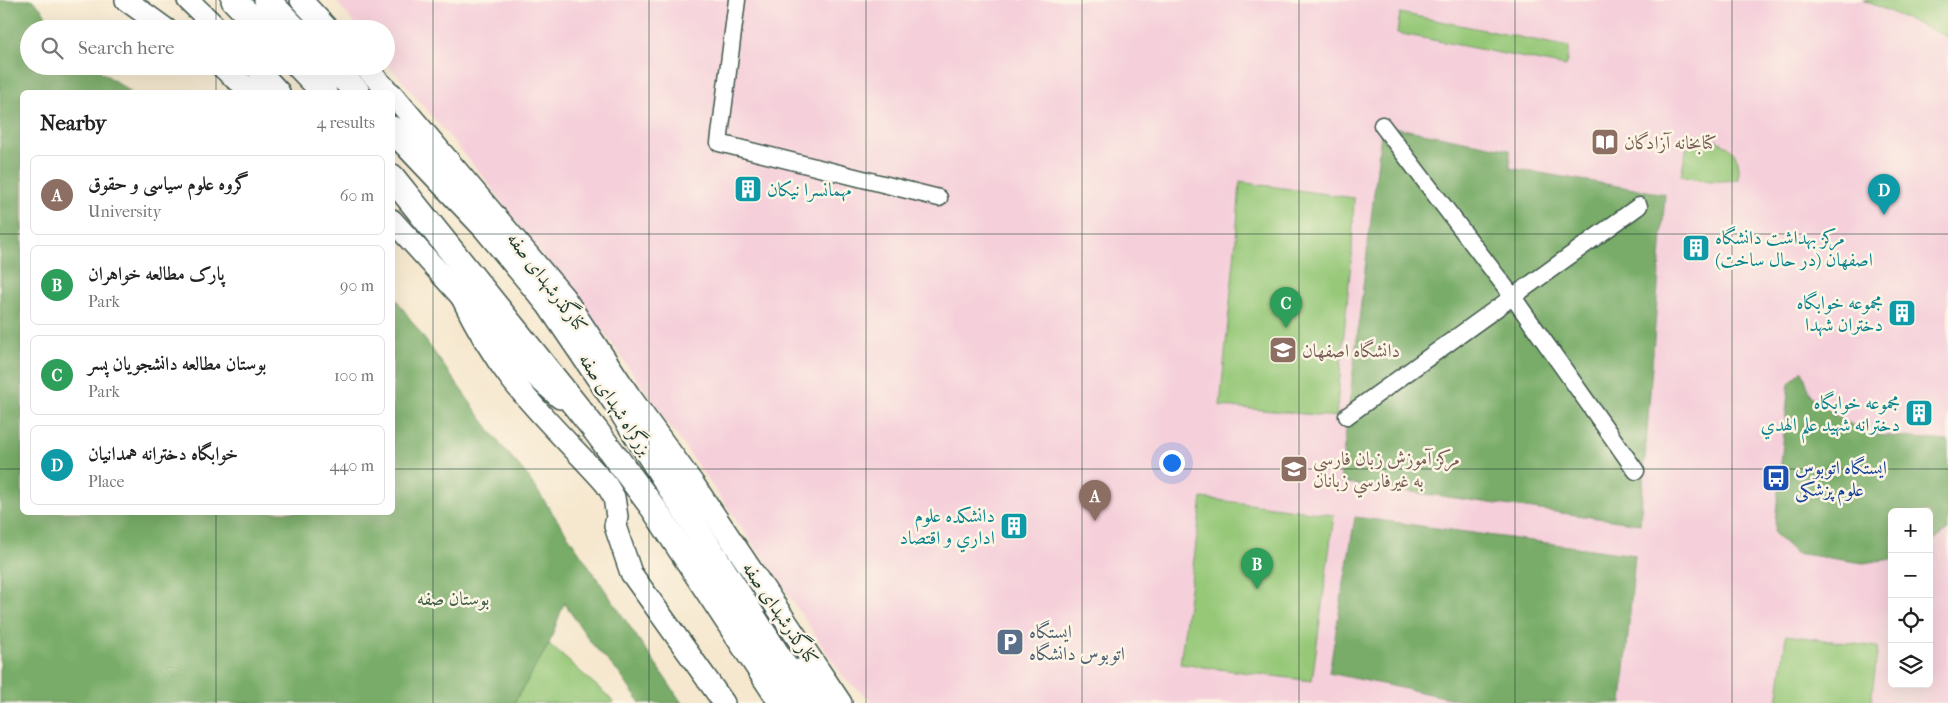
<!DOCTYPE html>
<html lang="en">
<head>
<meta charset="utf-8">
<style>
	:root { --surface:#fff; --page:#f2f2f2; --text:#222; --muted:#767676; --line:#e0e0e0; --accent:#2563eb }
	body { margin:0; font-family:"IM FELL French Canon",Amiri,serif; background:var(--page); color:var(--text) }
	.controls { position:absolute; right:15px; bottom:15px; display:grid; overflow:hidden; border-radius:8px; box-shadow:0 5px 20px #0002 }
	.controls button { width:45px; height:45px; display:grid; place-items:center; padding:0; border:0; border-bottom:1px solid var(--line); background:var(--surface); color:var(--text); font:25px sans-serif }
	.you { position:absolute; left:1171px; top:462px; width:18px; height:18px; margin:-12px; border:4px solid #fff; border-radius:50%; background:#1a73e8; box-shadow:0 0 0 8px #1a73e833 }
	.badge { display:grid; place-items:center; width:32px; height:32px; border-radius:50%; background:var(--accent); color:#fff; font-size:16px; font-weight:700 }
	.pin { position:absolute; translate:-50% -41px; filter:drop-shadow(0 1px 2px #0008) }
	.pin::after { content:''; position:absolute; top:26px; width:18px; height:15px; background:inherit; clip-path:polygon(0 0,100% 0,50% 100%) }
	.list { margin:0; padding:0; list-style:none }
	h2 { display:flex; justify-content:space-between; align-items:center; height:65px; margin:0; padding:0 20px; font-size:21px }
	h2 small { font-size:16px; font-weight:400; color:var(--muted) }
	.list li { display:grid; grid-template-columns:32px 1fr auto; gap:15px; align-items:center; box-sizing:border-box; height:80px; margin:0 10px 10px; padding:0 10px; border:1px solid var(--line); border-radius:8px }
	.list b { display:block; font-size:19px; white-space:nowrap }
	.list p { margin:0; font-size:16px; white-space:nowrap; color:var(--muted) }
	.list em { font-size:16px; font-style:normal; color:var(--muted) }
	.icon { flex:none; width:28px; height:28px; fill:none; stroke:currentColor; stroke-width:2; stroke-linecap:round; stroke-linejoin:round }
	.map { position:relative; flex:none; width:1948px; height:703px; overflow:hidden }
	.search { position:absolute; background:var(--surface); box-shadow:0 5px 20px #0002; left:20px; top:20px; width:375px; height:55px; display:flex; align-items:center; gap:12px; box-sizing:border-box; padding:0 18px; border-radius:28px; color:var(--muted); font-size:19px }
	.panel { position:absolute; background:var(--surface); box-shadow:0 5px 20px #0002; left:20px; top:90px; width:375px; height:425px; border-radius:8px }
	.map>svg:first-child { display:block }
	.built { fill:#f5cfda; fill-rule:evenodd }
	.green { fill:#96c878; stroke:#5a8256 }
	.forest { fill:#78ac68; stroke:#4c744e }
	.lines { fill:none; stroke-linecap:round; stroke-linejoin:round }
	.minor-casing { stroke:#3f574b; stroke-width:19 }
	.major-casing { stroke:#3f574b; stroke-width:24 }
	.highway-casing { stroke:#3f574b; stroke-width:28 }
	.minor { stroke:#fff; stroke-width:16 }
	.major { stroke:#fff; stroke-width:21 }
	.highway { stroke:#fff; stroke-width:25 }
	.grid { fill:none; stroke:#1f3d34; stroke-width:1; stroke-opacity:0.55 }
	.labels { text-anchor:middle; stroke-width:5; stroke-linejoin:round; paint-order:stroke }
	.education-label { font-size:19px; fill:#785e54; stroke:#fcf5e5; text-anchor:start }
	.culture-label { font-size:19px; fill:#0d838f; stroke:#fcf5e5; text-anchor:end }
	.street-label { font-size:19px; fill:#1f3d34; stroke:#fcf5e5 }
	.transit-label { font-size:19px; fill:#164399; stroke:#fcf5e5; text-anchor:start }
	.park-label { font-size:19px; fill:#3d6045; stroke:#fcf5e5 }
	.service-label { font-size:19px; fill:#4e5e75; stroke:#fcf5e5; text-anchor:start }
</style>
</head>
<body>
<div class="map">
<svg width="1948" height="703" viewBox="0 0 1948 703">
	<rect width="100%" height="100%" fill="#fcf5e5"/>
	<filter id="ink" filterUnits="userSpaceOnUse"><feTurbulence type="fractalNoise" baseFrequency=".02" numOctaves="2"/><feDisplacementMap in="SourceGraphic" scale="10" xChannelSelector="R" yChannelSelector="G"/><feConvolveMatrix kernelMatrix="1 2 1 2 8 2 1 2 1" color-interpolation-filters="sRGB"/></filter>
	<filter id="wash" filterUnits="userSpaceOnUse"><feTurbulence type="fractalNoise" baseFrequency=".0096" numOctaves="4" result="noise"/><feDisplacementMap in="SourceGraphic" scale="20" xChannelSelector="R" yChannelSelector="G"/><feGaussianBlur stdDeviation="1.12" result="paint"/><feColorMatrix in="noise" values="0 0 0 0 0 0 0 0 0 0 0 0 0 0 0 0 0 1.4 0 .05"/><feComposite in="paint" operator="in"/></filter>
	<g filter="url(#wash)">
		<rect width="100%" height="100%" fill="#f6e8cf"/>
		<path class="built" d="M335,0H1948V703H874L844,678L775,575L593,317L528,239L486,180L386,62V29H359ZM1892,512H1929V684H1892Z"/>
		<g class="green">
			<path d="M1863,0H1948V37Z"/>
			<path d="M1400,13L1569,47L1566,66L1397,33Z"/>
			<path d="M1689,135C1715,137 1745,146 1738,179C1724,183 1695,181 1681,176Z"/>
			<path d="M1240,182L1354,198L1352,251L1336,417L1220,406L1236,239Z"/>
			<path d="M1202,498L1334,515L1312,681L1180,664Z"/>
			<path d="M1786,635L1878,647L1871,703H1777Z"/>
			<path d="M549,644L607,695L614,703H514Z"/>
		</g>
		<g class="forest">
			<path d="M0,0H33L44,12L51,29H29V66H93L131,92H22V512H392L393,295L500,444L526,474L682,703H640L619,673L592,644L564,603L549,644L514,703H0Z"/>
			<path d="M1382,125L1510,150V168L1665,194L1640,524L1340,482Z"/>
			<path d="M1802,370L1811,396L1835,415L1868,434L1948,441V530L1929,543V512H1892V559L1863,563L1795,553L1774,533L1789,383Z"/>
			<path d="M1355,517L1635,555L1622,703H1473L1329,673Z"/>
		</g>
	</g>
	<g filter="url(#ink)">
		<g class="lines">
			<defs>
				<g id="minor">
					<path d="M737,0L719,143L939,198"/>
					<path d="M1382,125L1513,297L1636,471"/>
					<path d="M1347,416L1639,206"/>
				</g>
				<g id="major">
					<path d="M126,0L166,29"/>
					<path d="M188,0L218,29"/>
					<path d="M301,0L328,29"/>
					<path d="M221,66L234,78L255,92"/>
					<path d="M255,66L279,92"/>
					<path d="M364,66L389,92"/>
					<path d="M392,94L564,297L629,395L695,486L841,703"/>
					<path d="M392,220L523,365L560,398"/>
					<path d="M461,296C475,325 491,353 511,379C540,416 575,449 606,484L614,497L617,517L615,526L631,573L724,703"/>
					<path d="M798,670L824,703"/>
				</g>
				<g id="highway">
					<path d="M234,0L262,29"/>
					<path d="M267,0L295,29"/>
					<path d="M299,66L324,92"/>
					<path d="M332,66L357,92"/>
					<path d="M392,129L486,228L549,304L615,401L808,703"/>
					<path d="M392,177L596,431L654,509L782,703"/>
				</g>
			</defs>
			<use href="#minor" class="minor-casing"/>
			<use href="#major" class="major-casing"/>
			<use href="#highway" class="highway-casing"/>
			<use href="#minor" class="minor"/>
			<use href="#major" class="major"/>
			<use href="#highway" class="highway"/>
		</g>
	</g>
	<path class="grid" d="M216,0V29M433,0V703M649,0V703M866,0V703M1082,0V703M1299,0V703M1515,0V703M1732,0V703M216,66V92M0,234H22M392,234H1948M0,469H22M392,469H1948M216,512V703"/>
	<defs>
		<symbol id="library-square" viewBox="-11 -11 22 22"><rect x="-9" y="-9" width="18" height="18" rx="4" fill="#8d6e63" stroke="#fcf5e5"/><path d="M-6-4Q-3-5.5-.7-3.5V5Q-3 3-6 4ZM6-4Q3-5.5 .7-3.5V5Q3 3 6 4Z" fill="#fff"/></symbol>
		<symbol id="building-square" viewBox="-11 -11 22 22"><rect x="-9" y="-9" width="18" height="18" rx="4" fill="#0f9aa8" stroke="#fcf5e5"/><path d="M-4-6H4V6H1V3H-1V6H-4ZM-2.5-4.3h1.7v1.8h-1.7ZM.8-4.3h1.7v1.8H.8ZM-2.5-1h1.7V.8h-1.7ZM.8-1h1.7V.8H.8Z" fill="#fff"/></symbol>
		<symbol id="university-square" viewBox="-11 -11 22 22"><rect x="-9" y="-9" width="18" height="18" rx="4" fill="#8d6e63" stroke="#fcf5e5"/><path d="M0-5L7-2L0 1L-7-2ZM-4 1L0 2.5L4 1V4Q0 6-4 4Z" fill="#fff"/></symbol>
		<symbol id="bus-square" viewBox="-11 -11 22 22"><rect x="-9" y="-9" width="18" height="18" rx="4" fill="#1a4fb4" stroke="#fcf5e5"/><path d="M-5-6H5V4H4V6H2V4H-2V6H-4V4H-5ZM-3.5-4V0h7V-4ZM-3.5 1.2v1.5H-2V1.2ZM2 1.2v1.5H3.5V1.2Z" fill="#fff"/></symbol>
		<symbol id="parking-square" viewBox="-11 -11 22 22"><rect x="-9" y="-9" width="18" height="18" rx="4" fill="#5c6f8a" stroke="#fcf5e5"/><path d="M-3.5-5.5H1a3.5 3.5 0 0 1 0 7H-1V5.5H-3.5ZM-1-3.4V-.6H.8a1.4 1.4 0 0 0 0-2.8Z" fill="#fff"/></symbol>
	</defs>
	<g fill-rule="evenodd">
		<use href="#library-square" x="1589" y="126" width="32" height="32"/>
		<use href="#building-square" x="732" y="173" width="32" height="32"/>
		<use href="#building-square" x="1680" y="232" width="32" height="32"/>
		<use href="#building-square" x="1886" y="297" width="32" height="32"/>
		<use href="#university-square" x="1267" y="334" width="32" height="32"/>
		<use href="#building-square" x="1903" y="397" width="32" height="32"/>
		<use href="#university-square" x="1278" y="453" width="32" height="32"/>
		<use href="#bus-square" x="1760" y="462" width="32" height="32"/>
		<use href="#building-square" x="998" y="510" width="32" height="32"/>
		<use href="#parking-square" x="994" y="626" width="32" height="32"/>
	</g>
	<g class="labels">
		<g class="education-label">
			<text x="1624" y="149">کتابخانه آزادگان</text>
			<text x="1302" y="357">دانشگاه اصفهان</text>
			<text x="1313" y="465">مرکز آموزش زبان فارسي<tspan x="1313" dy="22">به غيرفارسي زبانان</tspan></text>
		</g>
		<g class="culture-label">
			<text x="767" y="196" text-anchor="start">مهمانسرا نیکان</text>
			<text x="1715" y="244" text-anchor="start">مرکز بهداشت دانشگاه<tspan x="1715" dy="22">اصفهان (در حال ساخت)</tspan></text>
			<text x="1883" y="309">مجموعه خوابگاه<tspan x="1883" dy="22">دختران شهدا</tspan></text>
			<text x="1900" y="409">مجموعه خوابگاه<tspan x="1900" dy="22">دخترانه شهيد علم الهدي</tspan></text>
			<text x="995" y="522">دانشکده علوم<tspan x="995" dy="22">اداري و اقتصاد</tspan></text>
		</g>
		<g class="street-label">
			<text transform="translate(548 282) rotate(53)" y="7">کنارگذرشهدای صفه</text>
			<text transform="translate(616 404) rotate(57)" y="7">بزرگراه شهدای صفه</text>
			<text transform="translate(781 613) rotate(56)" y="7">کنارگذرشهدای صفه</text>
		</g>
		<g class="transit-label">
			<text x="1795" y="474">ایستگاه اتوبوس<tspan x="1795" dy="22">علوم پزشکی</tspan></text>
		</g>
		<g class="park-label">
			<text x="453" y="605">بوستان صفه</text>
		</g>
		<g class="service-label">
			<text x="1029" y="638">ایستگاه<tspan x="1029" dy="22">اتوبوس دانشگاه</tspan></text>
		</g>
	</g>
</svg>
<div class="controls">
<button>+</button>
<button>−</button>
<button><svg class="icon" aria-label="locate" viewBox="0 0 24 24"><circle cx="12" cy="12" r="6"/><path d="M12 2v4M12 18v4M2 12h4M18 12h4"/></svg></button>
<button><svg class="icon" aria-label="layers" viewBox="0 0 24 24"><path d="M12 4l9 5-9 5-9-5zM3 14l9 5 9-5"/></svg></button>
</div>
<div class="you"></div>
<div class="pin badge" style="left:1095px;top:521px;background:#8d6e63">A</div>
<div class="pin badge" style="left:1257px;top:589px;background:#2e9e5b">B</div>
<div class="pin badge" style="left:1286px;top:328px;background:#2e9e5b">C</div>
<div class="pin badge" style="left:1884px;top:215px;background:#0f9aa8">D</div>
<div class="search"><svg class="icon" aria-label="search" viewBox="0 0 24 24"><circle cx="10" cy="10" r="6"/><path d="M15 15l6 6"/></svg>Search here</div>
<section class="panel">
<h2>Nearby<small>4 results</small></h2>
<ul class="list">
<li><span class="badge" style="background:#8d6e63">A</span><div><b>گروه علوم سیاسی و حقوق</b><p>University</p></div><em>60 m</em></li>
<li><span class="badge" style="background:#2e9e5b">B</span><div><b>پارک مطالعه خواهران</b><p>Park</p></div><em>90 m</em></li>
<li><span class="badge" style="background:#2e9e5b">C</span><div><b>بوستان مطالعه دانشجویان پسر</b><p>Park</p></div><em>100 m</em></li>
<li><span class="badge" style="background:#0f9aa8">D</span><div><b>خوابگاه دخترانه همدانیان</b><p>Place</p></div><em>440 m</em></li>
</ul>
</section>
</div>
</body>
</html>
